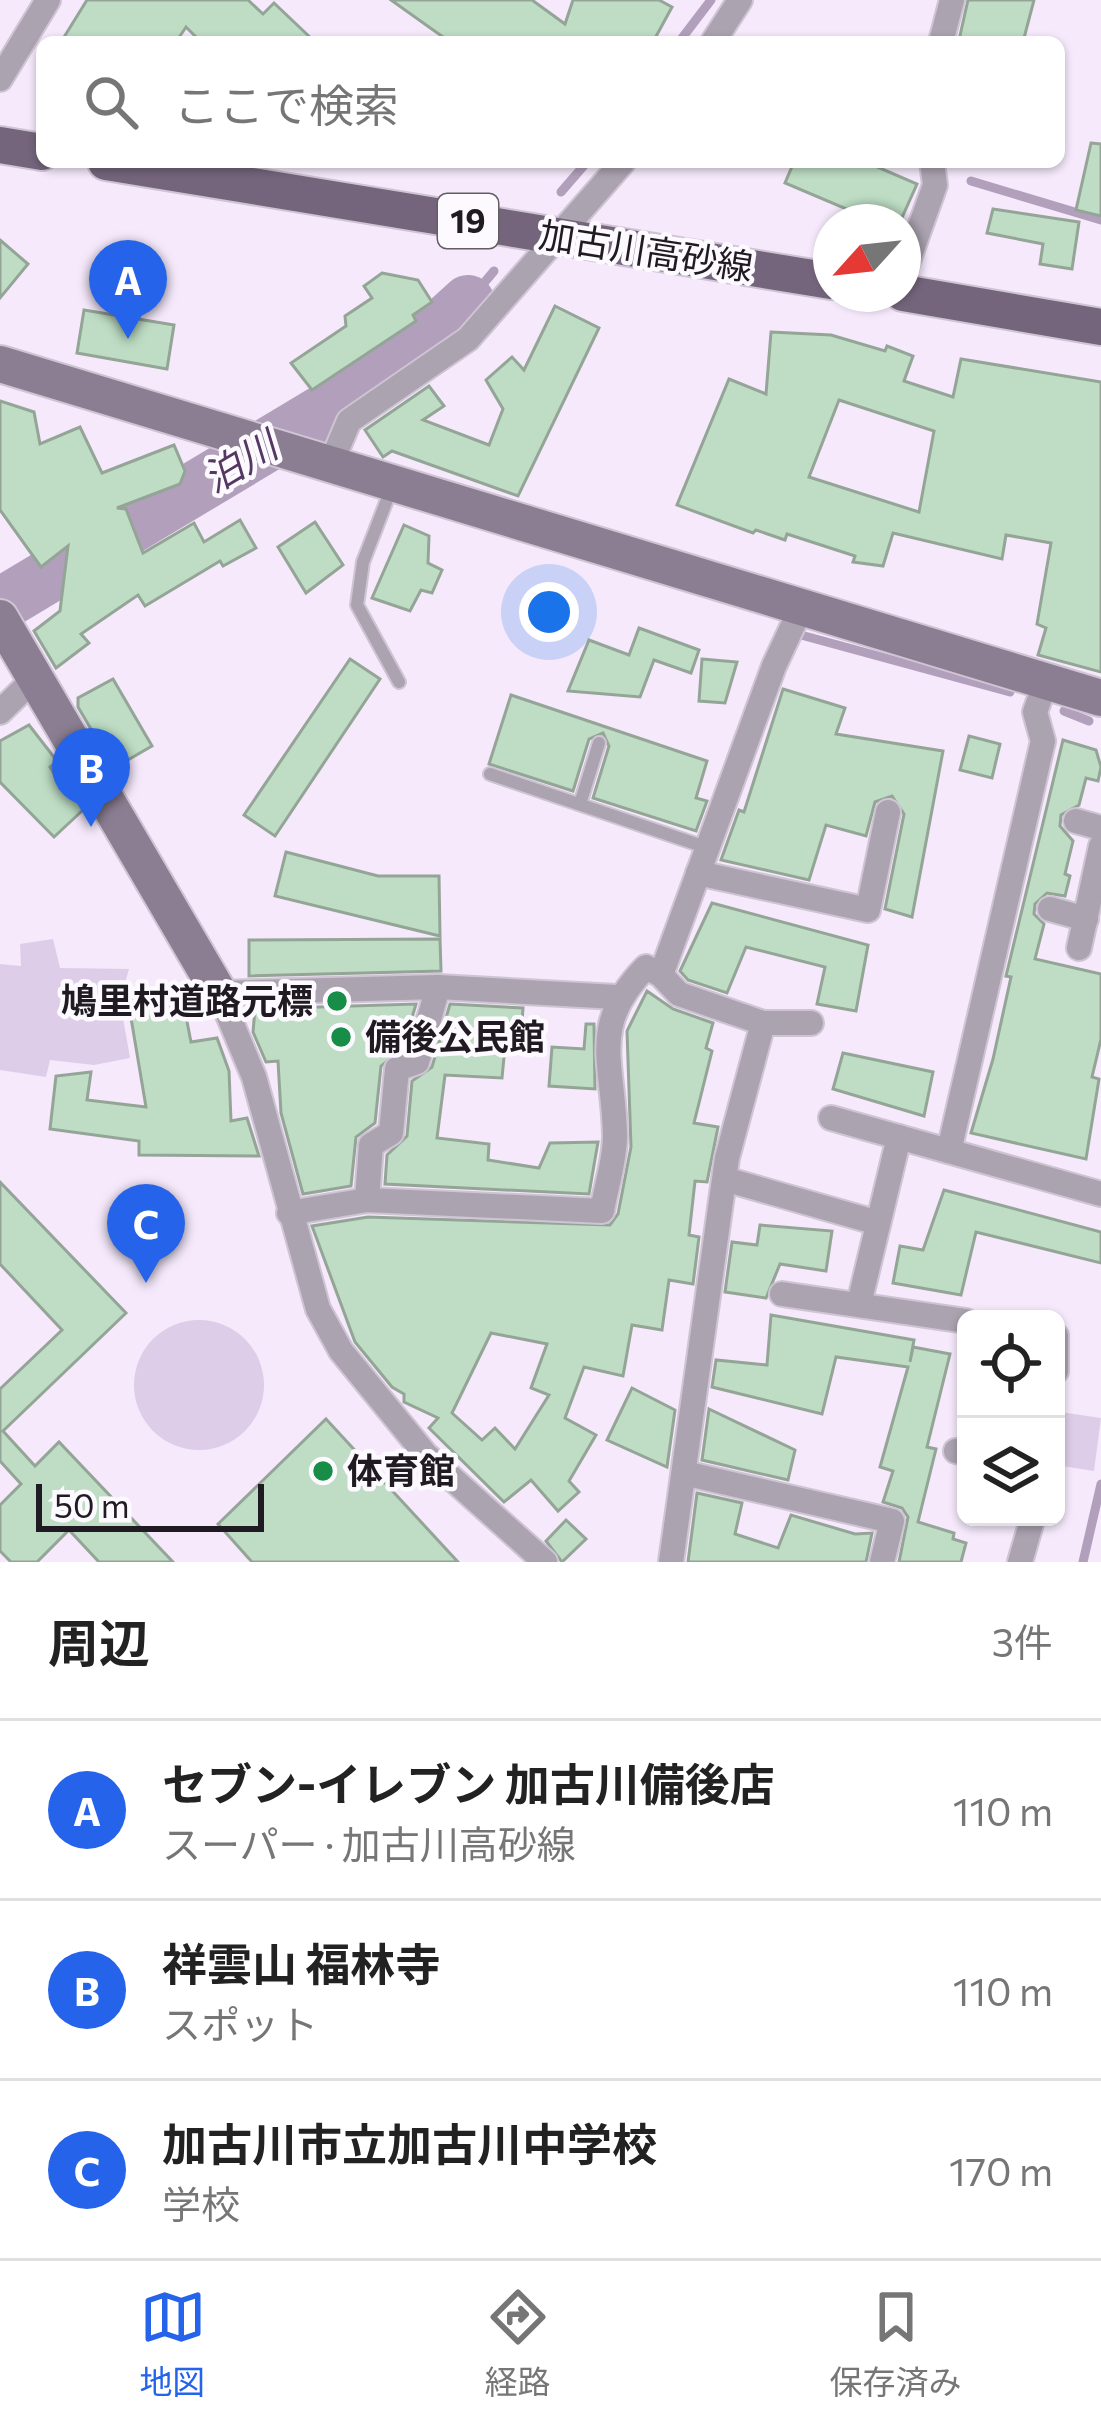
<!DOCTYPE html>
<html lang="ja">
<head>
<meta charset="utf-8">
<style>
	:root { --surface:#fff; --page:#f6f6f6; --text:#222; --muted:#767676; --line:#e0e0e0; --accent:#2563eb }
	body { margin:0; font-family:Commissioner,"Noto Sans JP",sans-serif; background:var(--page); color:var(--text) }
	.controls { position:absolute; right:36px; bottom:36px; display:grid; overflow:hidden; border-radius:18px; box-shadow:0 3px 9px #0004 }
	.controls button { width:108px; height:108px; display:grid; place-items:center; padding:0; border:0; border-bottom:3px solid var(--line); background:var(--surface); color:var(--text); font:60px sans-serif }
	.compass { position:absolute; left:813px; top:204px; width:108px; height:108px; border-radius:50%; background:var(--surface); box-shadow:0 3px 9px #0004; rotate:243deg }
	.scale { position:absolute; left:36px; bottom:30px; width:228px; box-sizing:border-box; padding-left:12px; border:6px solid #201b22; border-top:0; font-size:33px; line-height:42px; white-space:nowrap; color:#201b22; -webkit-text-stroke:9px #fcfafe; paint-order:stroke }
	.you { position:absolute; left:549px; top:612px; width:42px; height:42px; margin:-30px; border:9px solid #fff; border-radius:50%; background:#1a73e8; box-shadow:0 0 0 18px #1a73e833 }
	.badge { display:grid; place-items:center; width:78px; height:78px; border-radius:50%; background:var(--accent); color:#fff; font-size:39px; font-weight:700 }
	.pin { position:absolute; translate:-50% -99px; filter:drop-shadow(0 3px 6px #0008) }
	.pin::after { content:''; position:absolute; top:63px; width:42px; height:36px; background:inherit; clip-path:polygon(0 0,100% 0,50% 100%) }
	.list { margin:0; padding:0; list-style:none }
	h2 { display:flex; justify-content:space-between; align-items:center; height:156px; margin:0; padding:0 48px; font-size:51px }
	h2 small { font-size:39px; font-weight:400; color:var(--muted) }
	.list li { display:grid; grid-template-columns:78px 1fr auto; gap:36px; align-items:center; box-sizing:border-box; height:180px; padding:0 48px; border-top:3px solid var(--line) }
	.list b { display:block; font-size:45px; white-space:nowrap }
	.list p { margin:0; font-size:39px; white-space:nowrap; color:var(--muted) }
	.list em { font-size:39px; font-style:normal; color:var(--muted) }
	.icon { flex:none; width:66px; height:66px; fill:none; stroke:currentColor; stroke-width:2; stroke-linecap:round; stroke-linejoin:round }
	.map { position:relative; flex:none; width:1101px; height:1562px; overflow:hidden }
	.search { position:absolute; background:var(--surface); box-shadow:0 3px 9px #0004; left:36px; right:36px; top:36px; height:132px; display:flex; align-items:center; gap:30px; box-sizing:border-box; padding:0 42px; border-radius:18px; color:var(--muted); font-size:45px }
	.sheet { height:696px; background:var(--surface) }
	nav { display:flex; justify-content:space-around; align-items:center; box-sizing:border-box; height:168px; border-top:3px solid var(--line); background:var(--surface); font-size:33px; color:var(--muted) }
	nav a { display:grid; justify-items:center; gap:6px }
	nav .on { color:var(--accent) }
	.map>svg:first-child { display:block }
	.green { fill:#decde8 }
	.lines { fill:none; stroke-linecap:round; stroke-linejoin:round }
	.stream { stroke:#b29fbc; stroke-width:9 }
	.river { stroke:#b29fbc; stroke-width:54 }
	.building { fill:#beddc4; stroke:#94a597; stroke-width:3; fill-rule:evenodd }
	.lane-casing { stroke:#cfc4d4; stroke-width:16 }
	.street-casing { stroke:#cfc4d4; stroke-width:28 }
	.secondary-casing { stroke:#cfc4d4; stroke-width:40 }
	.primary-casing { stroke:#cfc4d4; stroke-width:40 }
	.lane { stroke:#aba3b0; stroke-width:12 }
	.street { stroke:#aba3b0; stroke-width:24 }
	.secondary { stroke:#8b7e92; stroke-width:36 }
	.primary { stroke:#74657c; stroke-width:36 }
	.poi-dot { fill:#178d48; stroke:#fcfafe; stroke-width:4.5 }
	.labels { text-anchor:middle; stroke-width:9; stroke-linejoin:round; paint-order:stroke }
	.shield { fill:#fcfafe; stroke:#625e64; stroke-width:3 }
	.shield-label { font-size:33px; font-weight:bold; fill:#201b22 }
	.street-label { font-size:36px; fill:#201b22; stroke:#fcfafe }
	.poi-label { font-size:36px; font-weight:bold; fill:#201b22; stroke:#fcfafe; text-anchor:start }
	.water-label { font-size:39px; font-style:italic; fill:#543862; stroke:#fcfafe }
</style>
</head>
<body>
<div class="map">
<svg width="1101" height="1562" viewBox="0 0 1101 1562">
	<rect width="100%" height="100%" fill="#f5e9fb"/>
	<g class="green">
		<path d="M53,939L60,968L129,969L120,1001L130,1058L94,1065L50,1060L46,1077L0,1070V964L21,966L20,944Z"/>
		<circle cx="199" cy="1385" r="65"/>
		<path d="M1060,1412L1101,1418L1094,1471L1056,1465Z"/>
	</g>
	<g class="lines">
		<g class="stream">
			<path d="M679,42L711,0"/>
			<path d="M971,181L1101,220"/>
			<path d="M561,192L587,162"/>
			<path d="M468,302L494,271"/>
			<path d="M801,635L1010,692"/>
			<path d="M1064,711L1089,721"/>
			<path d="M1083,1562L1101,1484"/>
		</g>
		<path class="river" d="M0,605L394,369L468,302"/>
	</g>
	<g class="building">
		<path d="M87,0H248L263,14L274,3L315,42H201L186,27L176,42H61Z"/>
		<path d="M391,0H532L565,24L573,0H659L672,7L653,42H450Z"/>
		<path d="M968,0H1034L1023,42L959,40Z"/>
		<path d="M1091,143L1101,144V216L1076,210Z"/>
		<path d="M794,162H866L917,184L900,222H877L785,183Z"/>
		<path d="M993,209L1079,222L1072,269L1040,264L1043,244L987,233Z"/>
		<path d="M0,240L28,264L0,298Z"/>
		<path d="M382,273L418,280L432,302L413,315L416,321L312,390L291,363L346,326L345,316L372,298L364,286Z"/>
		<path d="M555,306L599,328L518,496L392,451L383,457L365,430L429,386L444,406L423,420L489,445L503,409L486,380L512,357L524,370Z"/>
		<path d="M84,310L174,325L167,369L77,353Z"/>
		<path d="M771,332L831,335L885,351L887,346L913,356L904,381L953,397L961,359L1101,382V672L1038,655L1046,628L1037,624L1051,543L1006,535L1002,559L893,533L883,566L853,562L855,556L787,534L785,540L756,530L753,533L677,505L729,379L766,394ZM839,400L934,431L919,512L809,477Z"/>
		<path d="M0,401L34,412L40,444L80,427L102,473L174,445L185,471L180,484L117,508L126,509L143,553L194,523L204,542L240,520L256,548L223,566L220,561L145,606L138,595L81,634L89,643L56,668L34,631L60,611L68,546L41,567L0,510Z"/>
		<path d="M315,522L343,565L306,593L278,547Z"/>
		<path d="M404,525L429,536L428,563L442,570L432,593L421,590L410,611L372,598Z"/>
		<path d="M639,628L699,650L691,673L654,660L640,697L568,691L589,640L629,655Z"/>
		<path d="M350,659L380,679L275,836L244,815Z"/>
		<path d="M702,659L737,662L725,703L699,701Z"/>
		<path d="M113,679L152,746L114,768L78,707V698Z"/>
		<path d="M783,689L845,708L836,734L943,751L912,917L885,909L904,814L892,796L875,802L866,836L826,825L809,880L721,860L739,810L744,812Z"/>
		<path d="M511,695L707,761L696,798L707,801L696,831L593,798L609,746L603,733L589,739L573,791L489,764Z"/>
		<path d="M29,725L57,761L50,767L60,783L84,809L54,837L0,782V741Z"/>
		<path d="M969,736L1000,744L992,778L960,770Z"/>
		<path d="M1063,740L1096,750L1101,767L1098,781L1086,778L1079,805L1061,815L1060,826L1073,841L1065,874L1070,876L1065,896L1047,893L1035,904L1034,914L1044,924L1035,959L1101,974V1039L1092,1077L1099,1079L1086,1159L971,1133L993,1059L1011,977L1006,976Z"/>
		<path d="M286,852L378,876H439L440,936L275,896Z"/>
		<path d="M712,903L868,945L856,1011L817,1004L825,967L746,947L727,993L688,980L680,971Z"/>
		<path d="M440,939L441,971L249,976V940Z"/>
		<path d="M181,991L191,1042L217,1038L229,1071L231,1121L247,1118L259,1156L139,1155V1141L50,1129L56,1076L91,1072L87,1100L146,1107L128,1000Z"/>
		<path d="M647,991L673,1009L713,1023L706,1048L712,1051L694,1123L718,1127L707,1182L695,1181L689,1235L699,1237L693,1284L669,1280L662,1330L632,1325L623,1376L584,1367L565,1418L596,1435L569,1481L579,1492L558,1511L531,1480L504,1502L429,1428L438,1418L404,1402V1394L392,1387L355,1342L312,1226L368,1217L610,1225L618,1214L631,1147L627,1031ZM491,1333L547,1344L531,1388L549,1395L515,1449L495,1428L482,1440L452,1413Z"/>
		<path d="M416,1004L403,1049L381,1066L375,1123L356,1137L351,1186L303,1194L281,1113L278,1061L266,1062L253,1032L255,1009Z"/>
		<path d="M450,1004L523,1008L521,1037L506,1036L502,1078L445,1075L437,1138L489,1144L488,1160L539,1168L550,1143L598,1142L589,1194L385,1184L387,1155L407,1136L412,1081L432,1067Z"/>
		<path d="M586,1024H594L595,1089L549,1086L552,1047L584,1049Z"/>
		<path d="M843,1053L933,1072L924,1116L833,1089Z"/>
		<path d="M0,1182L126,1313L3,1431L35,1466L59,1442L173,1562H99L69,1530L37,1562H11L0,1551V1505L21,1484L0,1461V1389L62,1330L0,1264Z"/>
		<path d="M944,1190L1101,1232V1263L976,1232L961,1295L893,1283L900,1246L923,1250Z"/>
		<path d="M760,1225L832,1231L826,1271L780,1264L766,1298L725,1292L732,1242L757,1245Z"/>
		<path d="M771,1315L914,1340L910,1362L913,1347L950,1354L927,1447L936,1449L918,1522L954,1533L953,1539L966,1543L961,1562H899L908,1517L902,1508L883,1502L893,1471L880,1467L908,1367L836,1357L822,1414L712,1387L716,1360L767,1365Z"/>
		<path d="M632,1388L675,1410L667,1467L607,1440Z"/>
		<path d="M709,1409L795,1450L788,1480L702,1460Z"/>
		<path d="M326,1419L458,1562H252L218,1524Z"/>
		<path d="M697,1493L742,1503L735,1534L778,1548L791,1515L855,1534L872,1533L866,1562H688Z"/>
		<path d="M566,1520L586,1539L562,1562L546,1541Z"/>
	</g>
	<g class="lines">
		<defs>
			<g id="lane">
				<path d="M392,487L363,562L357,605L399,682"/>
				<path d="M490,774L708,848"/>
				<path d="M580,804L599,743"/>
			</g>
			<g id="street">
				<path d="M713,42L740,0"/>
				<path d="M941,42L952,0"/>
				<path d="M0,79L48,0"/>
				<path d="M903,275L935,185L932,162"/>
				<path d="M332,461L349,421L468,339L623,162"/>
				<path d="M0,712L35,678"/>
				<path d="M1076,821L1101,828"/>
				<path d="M698,873L868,910L888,812"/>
				<path d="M1050,909L1086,919"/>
				<path d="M1079,948L1101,846"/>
				<path d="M763,1023H811"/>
				<path d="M831,1118L1101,1194"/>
				<path d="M949,1151L1043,741L1035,712L1046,681"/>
				<path d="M728,1180L878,1223"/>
				<path d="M367,1200L371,1145L391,1133L397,1069L417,1062L438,987"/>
				<path d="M289,1213L367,1200L602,1211C606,1187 615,1160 615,1136C614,1063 588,1026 646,967L661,975"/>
				<path d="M782,1294L966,1321"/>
				<path d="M859,1304L899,1137"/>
				<path d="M1056,1336V1371"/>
				<path d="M956,1451L966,1453"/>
				<path d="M684,1473L892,1521L882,1562"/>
				<path d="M545,1562L426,1455L341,1351L318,1309L254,1077L219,993L438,987L616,997"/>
				<path d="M671,1562L727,1158L763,1023L679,994L661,975L774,666L802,606"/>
				<path d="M1020,1562L1033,1517"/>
			</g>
			<g id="secondary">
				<path d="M0,364L1101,698"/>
				<path d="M0,618L219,993"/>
			</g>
			<g id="primary">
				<path d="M0,145L42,152"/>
				<path d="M106,162L831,281"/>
				<path d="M903,293L1101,327"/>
			</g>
		</defs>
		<use href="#lane" class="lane-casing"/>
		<use href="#street" class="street-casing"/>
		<use href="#secondary" class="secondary-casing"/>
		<use href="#primary" class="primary-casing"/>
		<use href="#lane" class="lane"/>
		<use href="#street" class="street"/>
		<use href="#secondary" class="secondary"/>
		<use href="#primary" class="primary"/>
	</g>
	<g class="poi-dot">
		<circle cx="337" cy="1001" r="12"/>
		<circle cx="341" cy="1037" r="12"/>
		<circle cx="323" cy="1471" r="12"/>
	</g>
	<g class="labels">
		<rect class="shield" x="438" y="194" width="60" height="54" rx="9"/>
		<g class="shield-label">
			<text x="468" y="233">19</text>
		</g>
		<g class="street-label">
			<text transform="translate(646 251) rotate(9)" y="13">加古川高砂線</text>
		</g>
		<g class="poi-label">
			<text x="313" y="1014" text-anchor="end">鳩里村道路元標</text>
			<text x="365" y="1050">備後公民館</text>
			<text x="347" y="1484">体育館</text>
		</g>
		<g class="water-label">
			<text transform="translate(240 462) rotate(-31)" y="14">泊川</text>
		</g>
	</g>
</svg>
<div class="controls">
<button><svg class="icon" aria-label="locate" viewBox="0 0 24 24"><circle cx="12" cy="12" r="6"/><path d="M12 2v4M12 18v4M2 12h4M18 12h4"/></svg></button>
<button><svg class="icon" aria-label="layers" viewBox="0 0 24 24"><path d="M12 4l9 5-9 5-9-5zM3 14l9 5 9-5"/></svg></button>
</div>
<svg class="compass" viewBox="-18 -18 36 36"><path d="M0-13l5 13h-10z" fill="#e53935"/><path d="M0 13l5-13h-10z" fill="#767676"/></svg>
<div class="scale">50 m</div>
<div class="you"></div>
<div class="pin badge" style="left:128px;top:339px">A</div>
<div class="pin badge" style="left:91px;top:827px">B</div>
<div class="pin badge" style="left:146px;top:1283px">C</div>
<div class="search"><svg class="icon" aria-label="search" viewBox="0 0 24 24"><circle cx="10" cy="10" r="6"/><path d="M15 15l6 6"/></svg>ここで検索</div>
</div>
<section class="sheet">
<h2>周辺<small>3件</small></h2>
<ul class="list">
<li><span class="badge">A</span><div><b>セブン-イレブン 加古川備後店</b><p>スーパー · 加古川高砂線</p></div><em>110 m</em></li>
<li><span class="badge">B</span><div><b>祥雲山 福林寺</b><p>スポット</p></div><em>110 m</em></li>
<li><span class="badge">C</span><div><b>加古川市立加古川中学校</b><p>学校</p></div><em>170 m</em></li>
</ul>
</section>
<nav>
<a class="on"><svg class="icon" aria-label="map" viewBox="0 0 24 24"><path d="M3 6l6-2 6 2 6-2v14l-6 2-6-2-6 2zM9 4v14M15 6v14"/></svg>地図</a>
<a><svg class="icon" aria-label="directions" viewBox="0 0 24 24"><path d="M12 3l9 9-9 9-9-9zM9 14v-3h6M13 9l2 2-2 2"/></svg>経路</a>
<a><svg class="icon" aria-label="saved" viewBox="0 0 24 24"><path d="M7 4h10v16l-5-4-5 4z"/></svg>保存済み</a>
</nav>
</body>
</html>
